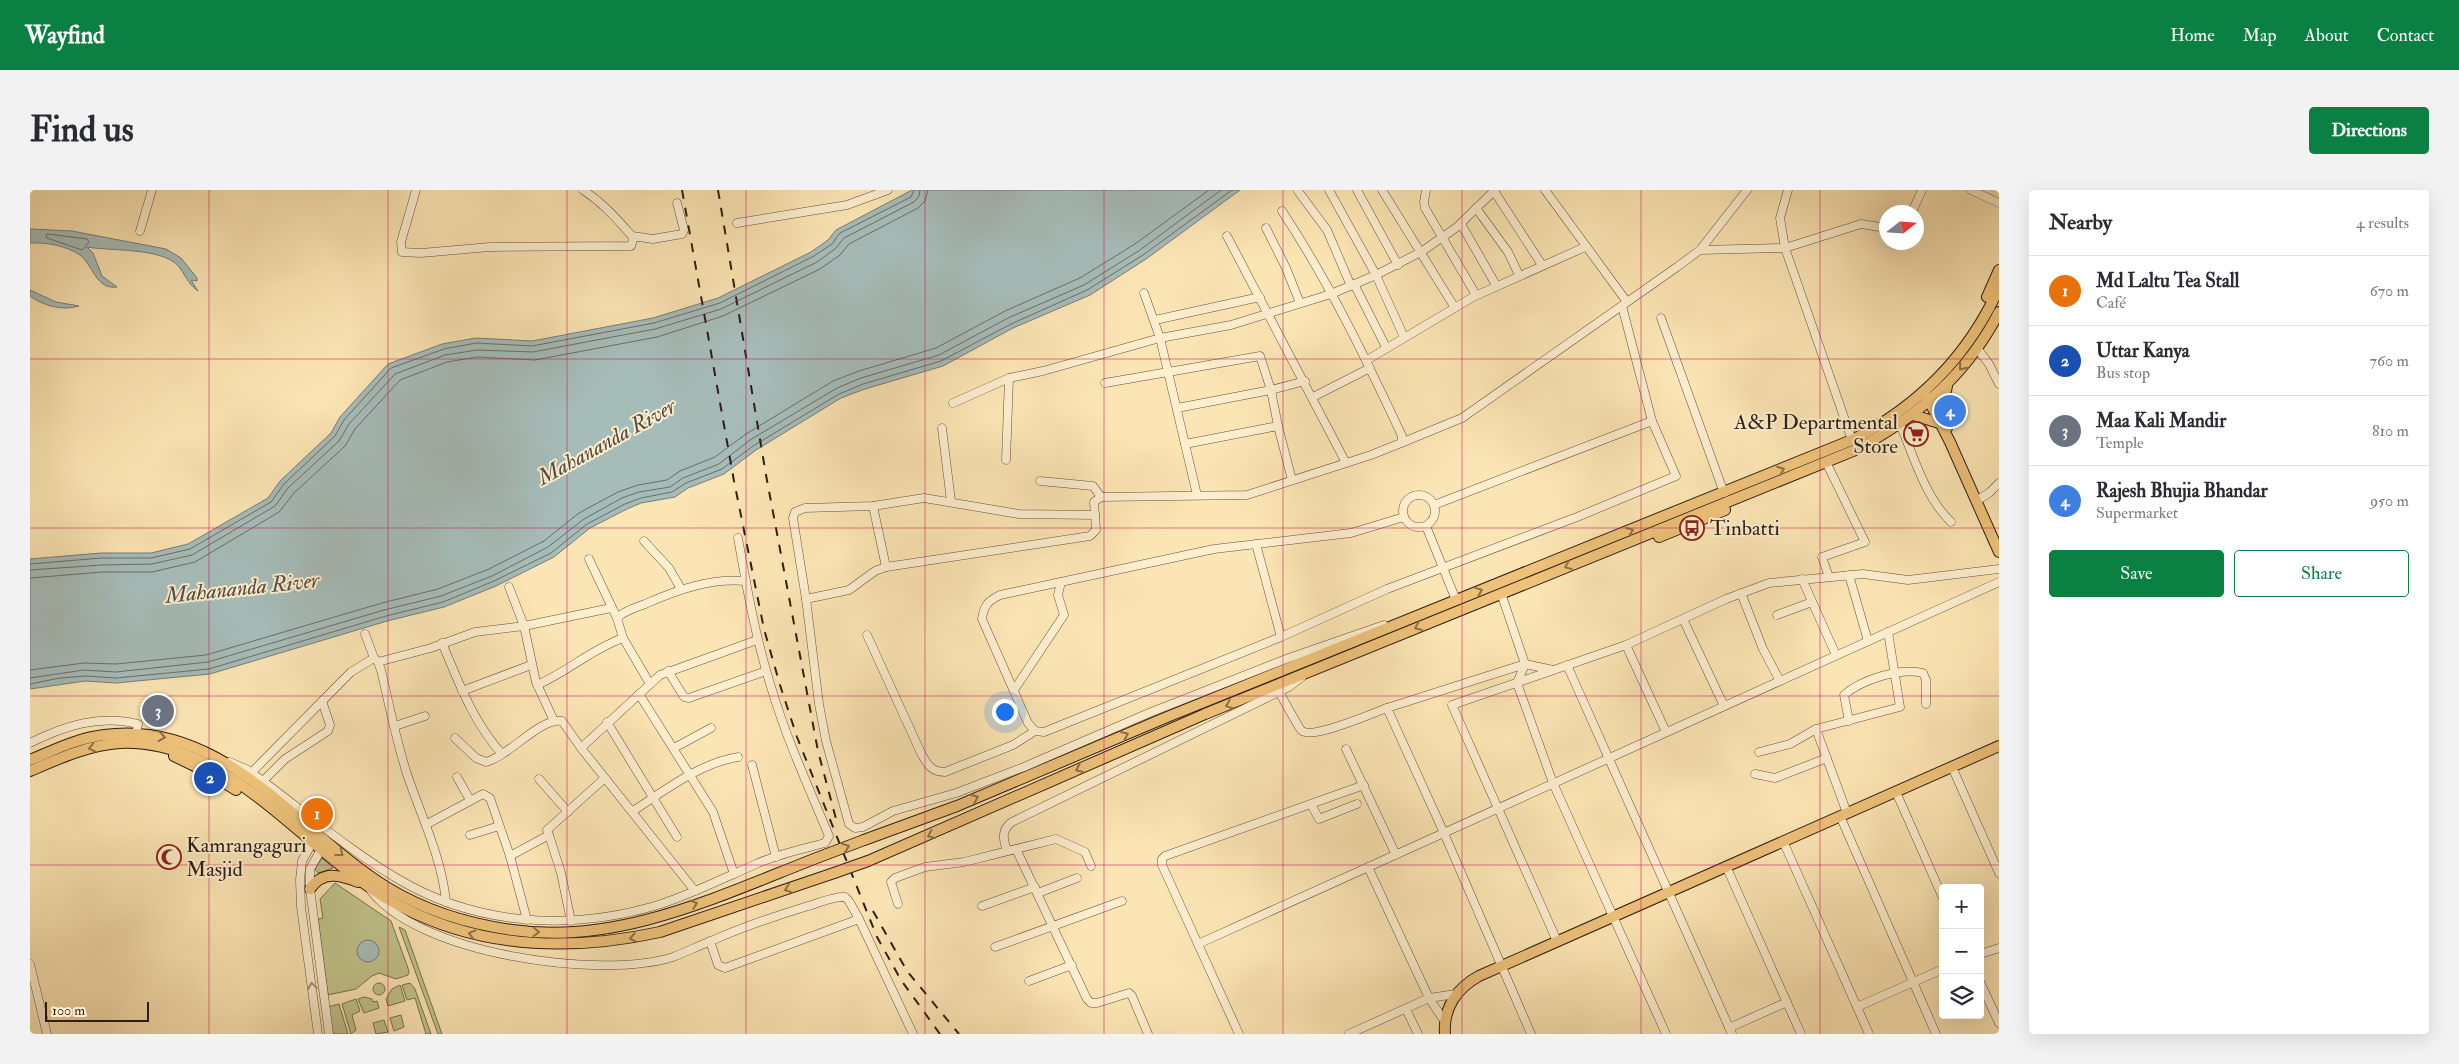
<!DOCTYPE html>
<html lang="en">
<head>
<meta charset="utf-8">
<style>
	:root { --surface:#fff; --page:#f2f2f3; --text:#2b2b33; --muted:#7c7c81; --line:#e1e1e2; --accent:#0b8043 }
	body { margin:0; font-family:"IM FELL Double Pica",serif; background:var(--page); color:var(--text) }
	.controls { position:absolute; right:15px; bottom:15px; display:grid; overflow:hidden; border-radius:5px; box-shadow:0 5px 20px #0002 }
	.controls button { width:45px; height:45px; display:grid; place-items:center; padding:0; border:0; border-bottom:1px solid var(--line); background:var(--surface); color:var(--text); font:25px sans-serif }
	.compass { position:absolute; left:1849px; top:15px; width:45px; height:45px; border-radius:50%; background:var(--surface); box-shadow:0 5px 20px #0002; rotate:73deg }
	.scale { position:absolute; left:15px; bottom:12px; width:104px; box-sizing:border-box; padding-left:5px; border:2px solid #301e14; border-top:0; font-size:14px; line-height:18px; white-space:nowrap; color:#301e14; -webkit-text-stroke:4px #fdeece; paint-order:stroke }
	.you { position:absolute; left:974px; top:521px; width:18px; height:18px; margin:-12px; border:4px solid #fff; border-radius:50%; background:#1a73e8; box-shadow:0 0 0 8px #1a73e833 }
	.badge { display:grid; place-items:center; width:32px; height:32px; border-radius:50%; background:var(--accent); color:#fff; font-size:16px; font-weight:700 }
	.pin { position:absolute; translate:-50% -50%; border:2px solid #fff; box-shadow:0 1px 5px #0006 }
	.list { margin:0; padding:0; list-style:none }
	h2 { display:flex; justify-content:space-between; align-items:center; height:65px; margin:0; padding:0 20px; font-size:21px }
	h2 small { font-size:16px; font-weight:400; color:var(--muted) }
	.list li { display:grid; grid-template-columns:32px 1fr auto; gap:15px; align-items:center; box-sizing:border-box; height:70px; padding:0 20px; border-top:1px solid var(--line) }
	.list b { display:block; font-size:19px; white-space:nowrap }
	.list p { margin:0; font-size:16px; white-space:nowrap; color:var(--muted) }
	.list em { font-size:16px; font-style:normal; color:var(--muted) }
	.actions { display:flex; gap:10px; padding:15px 20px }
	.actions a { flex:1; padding:11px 0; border:1px solid var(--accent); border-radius:5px; text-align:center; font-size:18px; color:var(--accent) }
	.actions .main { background:var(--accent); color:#fff }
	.icon { flex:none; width:28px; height:28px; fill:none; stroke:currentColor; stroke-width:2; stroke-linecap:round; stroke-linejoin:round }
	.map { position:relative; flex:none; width:1969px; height:844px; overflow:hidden; border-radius:5px }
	header { display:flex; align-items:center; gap:30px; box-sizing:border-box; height:70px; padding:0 25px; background:var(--accent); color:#fff }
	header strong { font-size:24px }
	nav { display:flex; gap:28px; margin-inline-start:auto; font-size:18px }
	.intro { display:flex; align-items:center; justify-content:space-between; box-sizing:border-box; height:120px; padding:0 30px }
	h1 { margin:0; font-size:35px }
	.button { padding:12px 22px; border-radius:5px; background:var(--accent); color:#fff; font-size:18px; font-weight:700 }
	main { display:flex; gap:30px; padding:0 30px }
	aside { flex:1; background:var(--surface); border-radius:5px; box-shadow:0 5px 20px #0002 }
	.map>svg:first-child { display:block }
	.green { fill:#c1c48b; stroke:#787150 }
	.water { fill:#a6bcb9; stroke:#777d77 }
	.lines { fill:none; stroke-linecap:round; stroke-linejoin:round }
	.shore { stroke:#6b6d66; stroke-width:1 }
	.minor-casing { stroke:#63503c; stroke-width:9 }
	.major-casing { stroke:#301e14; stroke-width:12 }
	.minor { stroke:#fdeece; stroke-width:8 }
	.major { stroke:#eec27a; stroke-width:10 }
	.rail { stroke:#301e14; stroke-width:2; stroke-dasharray:9 9; stroke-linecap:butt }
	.major-bridge-casing { stroke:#301e14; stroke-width:12; stroke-linecap:butt }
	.major-bridge { stroke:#eec27a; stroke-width:10 }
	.oneway { stroke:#8f7047 }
	.oneway2 { stroke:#a1907a }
	.grid { fill:none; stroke:#c2185b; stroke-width:1; stroke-opacity:0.55 }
	.labels { text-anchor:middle; stroke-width:4; stroke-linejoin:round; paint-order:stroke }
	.poi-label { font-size:21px; fill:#301e14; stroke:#fdeece; text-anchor:start }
	.water-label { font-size:22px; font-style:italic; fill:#534d46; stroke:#fdeece }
</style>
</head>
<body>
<header>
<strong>Wayfind</strong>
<nav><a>Home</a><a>Map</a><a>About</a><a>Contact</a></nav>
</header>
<div class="intro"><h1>Find us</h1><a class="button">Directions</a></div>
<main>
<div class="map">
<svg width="1969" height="844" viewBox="0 0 1969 844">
	<rect width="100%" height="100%" fill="#fce5b4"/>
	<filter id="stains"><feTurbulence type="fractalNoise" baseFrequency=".004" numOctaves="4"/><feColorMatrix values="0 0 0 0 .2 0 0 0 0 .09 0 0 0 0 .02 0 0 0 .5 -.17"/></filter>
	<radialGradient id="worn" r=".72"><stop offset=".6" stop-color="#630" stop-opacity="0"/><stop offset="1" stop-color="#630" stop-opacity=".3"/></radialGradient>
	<g class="green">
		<path d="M292,668L303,678L288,683L285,679Z"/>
		<path d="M305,693L361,731L379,781L378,785L366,789L349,783L342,786L326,799L298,805L288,729L293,728L290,709Z"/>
		<path d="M369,737L375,740L412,844H408Z"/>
		<circle cx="349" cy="799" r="6"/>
		<path d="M380,793L385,799L401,844H396L385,808L377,810L372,795Z"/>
		<path d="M370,795L375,811L358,816L356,809L362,799Z"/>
		<path d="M334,807L342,809L343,812L347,811L349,818L334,823L328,809Z"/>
		<path d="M326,809L330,821L322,825L326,840L321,844L312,814Z"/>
		<path d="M309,814L318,844H303L298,817Z"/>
		<path d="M371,825L374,837L364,841L360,828Z"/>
		<path d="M354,830L358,842L346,844L343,833Z"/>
	</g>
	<g class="water">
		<path d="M882,0H1210L1116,69L1060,105L983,138L913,176L835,199L811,208L726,260L694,284L658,298L645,307L611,313L597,319L560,338L524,367L466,396L414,417L357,431L180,484L86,493L55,491L0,499V369L71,363H121L158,354L238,308L250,291L301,243L310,227L358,174L412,154L446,148L502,151L623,128L688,108L781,62L798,50L806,40Z"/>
		<path d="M0,39L42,41L136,59L151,68L167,88V91L161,90L168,101C156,93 153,78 144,72C123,58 81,61 57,57L63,63L72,86L87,97C66,100 63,75 50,65C37,56 16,52 0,53Z"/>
		<path d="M0,100L26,112L49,116C32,121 14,116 0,106Z"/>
		<circle cx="338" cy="761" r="11"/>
	</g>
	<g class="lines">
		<g class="shore">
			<path d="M18,44L57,49L59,52L52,60L17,48L16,45Z"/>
			<path d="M0,374L71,368H121L160,359L241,312L254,294L305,246L314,230L361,178L414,159L446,153L502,156L624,133L690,113L784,66L802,54L810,43L881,7L884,0"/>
			<path d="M0,380L72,375L122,374L162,365L245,316L258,298L309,251L319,234L365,184L415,165L447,160L503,162L625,139L691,119L787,72L805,59L814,48L884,12L889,6L890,0"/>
			<path d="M0,388L72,382H122L165,372L249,322L264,303L315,256L325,239L370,190L417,172L447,167L505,170L627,147L693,126L790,79L810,65L819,54L888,18L895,11L898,0"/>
			<path d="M0,480L54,473L86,474L176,465L352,413L408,399L459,379L514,351L549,323L588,302L608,295L637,290L650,281L685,267L716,244L803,191L829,181L906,158L975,121L1050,88L1105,54L1179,0"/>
			<path d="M0,488L54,480L86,482L178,472L354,420L411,406L462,386L518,357L554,329L592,308L609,302L640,297L653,288L689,274L720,250L807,198L831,188L909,165L978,128L1054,95L1110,60L1191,0"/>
			<path d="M0,494L30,488L56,486L86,488L179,479L356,426L413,412L464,391L521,363L557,334L595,314L611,308L642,302L656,293L692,279L723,256L809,204L833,194L911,171L981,134L1057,100L1113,65L1202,0"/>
		</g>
		<defs>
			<g id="minor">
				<path d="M386,0L371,52L372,62L391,63L460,57L601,56L603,50L602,46C586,28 573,13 553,0"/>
				<path d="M1299,0L1346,85L1374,147"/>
				<path d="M1327,0L1368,75"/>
				<path d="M1352,0L1425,118"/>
				<path d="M1396,0L1394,12L1395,18L1446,105"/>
				<path d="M1515,0L1597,112"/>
				<path d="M1758,0L1750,28L1755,58L1822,250"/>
				<path d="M1941,0L1969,13"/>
				<path d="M1268,1L1297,40L1321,96"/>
				<path d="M1464,1L1512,75"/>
				<path d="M1446,18L1478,62L1489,85"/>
				<path d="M1882,22L1892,0"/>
				<path d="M707,33L817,15L858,0"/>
				<path d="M1431,34L1466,95"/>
				<path d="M1236,38L1256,78L1270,113"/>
				<path d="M110,41L122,0"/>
				<path d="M602,46L623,49L652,44L654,40L647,13"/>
				<path d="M1197,46L1316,273"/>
				<path d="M1670,60L1755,58L1831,34L1856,38"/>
				<path d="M1324,94L1356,157"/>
				<path d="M1114,103L1130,148L1167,305"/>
				<path d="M1631,128L1694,303"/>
				<path d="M1125,130L1230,107"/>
				<path d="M1947,158L1959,174L1969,194"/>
				<path d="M1337,170L1443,107L1555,57"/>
				<path d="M1075,193L1230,166L1241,200L1248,236L1155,254"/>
				<path d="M1283,207L1340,178"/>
				<path d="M923,213L979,188L1013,181L1130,148L1201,135L1301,104L1346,85L1391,62L1427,37L1465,0"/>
				<path d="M1147,218L1241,200L1275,191"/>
				<path d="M1870,234C1884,267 1895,307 1921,332"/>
				<path d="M1248,236L1262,290"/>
				<path d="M912,238L921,311"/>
				<path d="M1371,253L1432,228L1647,77L1670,60L1717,0"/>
				<path d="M976,270L979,188"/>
				<path d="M1796,272L1835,352L1792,367L1799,387"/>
				<path d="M1010,291L1063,296L1071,307"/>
				<circle cx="1389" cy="321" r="16"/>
				<path d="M1946,311L1959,303L1969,293"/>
				<path d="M1404,315L1622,231"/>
				<path d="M843,316L856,377L1060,346L1066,340L1064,312L1071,307L1217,305L1341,265L1371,253L1372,246C1336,169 1299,92 1252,21"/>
				<path d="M1065,325L989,324L894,308L843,316L775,318L765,322L763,328L776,409L789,514L796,551L819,634L825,638L833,637L863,621L926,603L994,577L1119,523L1256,469L1354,435"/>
				<path d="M1374,327L1321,343L1184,359L970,405C958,411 954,415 952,429L998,533L1005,541L1014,542L1251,447L1357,399L1547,327L1646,286L1622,231L1592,116"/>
				<path d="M1396,336L1426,410"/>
				<path d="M614,351L639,378L651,399"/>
				<path d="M1226,354L1251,447"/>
				<path d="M559,369L587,428L593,448L620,494"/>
				<path d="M1819,385L1838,451"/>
				<path d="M1772,389L1806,465"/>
				<path d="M479,397L494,436L506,492L524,531"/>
				<path d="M1471,403L1495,474L1487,493L1523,593L1636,844"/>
				<path d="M1711,403L1733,459L1750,491"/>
				<path d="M776,409L819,400L845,381L856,377"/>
				<path d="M1747,425L1782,412"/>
				<path d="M587,428C594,421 605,418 615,414C647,400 680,388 716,391"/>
				<path d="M1653,429L1694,516"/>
				<path d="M335,444L344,468L348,472L351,480C359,514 366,550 377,584C391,626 412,668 416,712"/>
				<path d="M837,445L891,563C897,574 901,582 915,582L983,555L1005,541"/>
				<path d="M412,453C429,493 443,532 472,564"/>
				<path d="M1596,455L1636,542"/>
				<path d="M348,472L401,458L445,442L494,436L581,418"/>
				<path d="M1537,475L1702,844"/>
				<path d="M638,481L654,507L659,508L736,481"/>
				<path d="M507,495C539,481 560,460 593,448"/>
				<path d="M984,500L1034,425L1028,405L1031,392"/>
				<path d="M432,501L501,475"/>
				<path d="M1249,502C1253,508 1269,539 1272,541C1284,549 1343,523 1357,518"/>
				<path d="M609,504L683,622L704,684"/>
				<path d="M1819,531L1814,505C1831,490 1870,477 1893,483L1896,490V514"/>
				<path d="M577,532L647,647"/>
				<path d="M365,536L395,526"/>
				<path d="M1786,539L1817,623"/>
				<path d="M425,548L446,568L456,572C479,566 511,527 532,531L551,558L665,701"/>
				<path d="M0,553C34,536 70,524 108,534L106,544"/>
				<path d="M551,558L630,485L727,450"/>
				<path d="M644,558L681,538"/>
				<path d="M1316,559L1366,665"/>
				<path d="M1729,562L1760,554L1786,539L1870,517L1858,442"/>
				<path d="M200,572L218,580C268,616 315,658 368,689C447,736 541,741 628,715C662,704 694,688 726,674C748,664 772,659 795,653L799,646C779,598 757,550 742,500C726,450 717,399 708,348"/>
				<path d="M722,575L746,667"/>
				<path d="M1922,577L1969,683"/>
				<path d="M1725,584L1745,588L1797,568"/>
				<path d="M218,586L321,482L344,468"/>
				<path d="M427,587L440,610"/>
				<path d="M509,589L538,622"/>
				<path d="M230,594L255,569L298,541L300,535L292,511"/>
				<path d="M1866,602L1913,708"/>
				<path d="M1281,614L1289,629L1327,614"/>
				<path d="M603,621C634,601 670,573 708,567"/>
				<path d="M1810,626L1906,844"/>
				<path d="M397,634L453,604L460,608L480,666L497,730"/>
				<path d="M440,645L469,636"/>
				<path d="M519,645L531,683L541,731"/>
				<path d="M285,648L272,671L270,690L271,717L288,844"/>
				<path d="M1753,651L1839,844"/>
				<path d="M293,656L280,679V699L299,844"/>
				<path d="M986,659L1057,809L1061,813H1067L1099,803L1102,806L1118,844"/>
				<path d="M977,661C973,649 971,640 982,632L1259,497L1272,487"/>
				<path d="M480,666L519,645L517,640L575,588"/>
				<path d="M1696,676L1771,844"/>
				<path d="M1338,677L1399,808L1415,832"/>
				<path d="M339,698C384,764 571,790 643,767C656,762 668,756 681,751C713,737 745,726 778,716C790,713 803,706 815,707L819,711L829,729L883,844"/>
				<path d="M1008,703L1047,688"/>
				<path d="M868,714L861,692L865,688L895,677L934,672L1026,649L1055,662L1061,676"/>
				<path d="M952,716L1005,697"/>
				<path d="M680,751L688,775L695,778L829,729"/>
				<path d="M1527,751L1422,515L1596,455L1696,409L1739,393L1833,384L1878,390L1969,379"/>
				<path d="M1168,754L1969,392"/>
				<path d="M965,757L1092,711"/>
				<path d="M1950,764L1969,758"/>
				<path d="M0,774L17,844"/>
				<path d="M999,791L1042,775"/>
				<path d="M1950,792L1969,833"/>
				<path d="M1827,817L1913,779"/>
				<path d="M1376,819L1388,844"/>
				<path d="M1699,838L1757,812"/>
				<path d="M1209,844L1132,675V669L1135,666L1334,595"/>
				<path d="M1319,844L1399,808L1426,804"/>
				<path d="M1501,844L1414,643L1357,518L1495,474L1523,480"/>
			</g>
			<g id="major">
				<path d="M1957,107L1969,80"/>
				<path d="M1897,207L1920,252L1969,362"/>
				<path d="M1883,225L1909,233"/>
				<path d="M1917,238L1913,215L1917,196"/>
				<path d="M1629,347L1695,320"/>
				<path d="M144,566L177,582L206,600"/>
				<path d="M0,570C24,560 48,548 74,545C195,529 267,642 358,698C396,721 439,734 482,740C592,756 697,702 797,664"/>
				<path d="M0,581C28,569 58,555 90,553C202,548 279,669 372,717C453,759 543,761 630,742L804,683"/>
				<path d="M834,650L927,616L1137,527L1822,250C1889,216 1938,166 1969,98"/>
				<path d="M838,671L1175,524L1823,261C1885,229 1937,185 1969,122"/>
				<path d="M280,699C293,680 310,685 328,692"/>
				<path d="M1415,844C1413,818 1427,798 1449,786L1969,556"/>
			</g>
		</defs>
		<use href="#minor" class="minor-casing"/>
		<use href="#major" class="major-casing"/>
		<use href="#minor" class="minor"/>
		<use href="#major" class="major"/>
		<g class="rail">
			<path d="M652,0L704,291L734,439L750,495L767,547L847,747L871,790L910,844"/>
			<path d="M688,0L736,285L788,561L806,629"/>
			<path d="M843,721L877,781L929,844"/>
		</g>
		<defs>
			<g id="major-bridge">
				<path d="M797,664L834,650"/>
				<path d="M804,683L838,671"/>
			</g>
		</defs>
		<use href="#major-bridge" class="major-bridge-casing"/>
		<use href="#major-bridge" class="major-bridge"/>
	</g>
	<defs><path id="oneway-chevron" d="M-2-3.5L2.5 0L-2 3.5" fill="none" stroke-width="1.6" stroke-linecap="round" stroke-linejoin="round" transform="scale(1.25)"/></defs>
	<g class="oneway">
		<use href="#oneway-chevron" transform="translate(1932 177) rotate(129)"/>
		<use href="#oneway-chevron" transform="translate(1751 280) rotate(-22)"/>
		<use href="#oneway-chevron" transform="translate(1600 341) rotate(-22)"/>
		<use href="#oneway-chevron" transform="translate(1538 376) rotate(158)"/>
		<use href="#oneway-chevron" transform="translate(1449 401) rotate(-22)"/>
		<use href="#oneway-chevron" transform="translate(1388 437) rotate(157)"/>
		<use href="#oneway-chevron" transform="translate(1199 515) rotate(159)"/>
		<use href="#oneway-chevron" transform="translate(1095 545) rotate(-23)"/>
		<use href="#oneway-chevron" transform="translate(132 547) rotate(9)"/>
		<use href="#oneway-chevron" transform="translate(62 558) rotate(167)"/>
		<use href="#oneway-chevron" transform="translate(1049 579) rotate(156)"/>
		<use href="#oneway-chevron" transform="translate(945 608) rotate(-23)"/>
		<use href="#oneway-chevron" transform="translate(901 645) rotate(155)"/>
		<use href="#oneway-chevron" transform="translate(816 657) rotate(-21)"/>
		<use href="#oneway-chevron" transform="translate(310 663) rotate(38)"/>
		<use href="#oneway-chevron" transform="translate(758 699) rotate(161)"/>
		<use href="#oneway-chevron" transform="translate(664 714) rotate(-21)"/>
		<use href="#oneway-chevron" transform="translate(506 742) rotate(3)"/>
		<use href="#oneway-chevron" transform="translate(442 744) rotate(-165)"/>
		<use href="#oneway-chevron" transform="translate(603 748) rotate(169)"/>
	</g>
	<use class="oneway2" href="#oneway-chevron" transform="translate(282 796) rotate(-98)"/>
	<path class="grid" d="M179,0V844M358,0V844M537,0V844M716,0V844M895,0V844M1074,0V844M1253,0V844M1432,0V844M1611,0V844M1790,0V844M0,169H1969M0,338H1969M0,506H1969M0,675H1969"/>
	<defs>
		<symbol id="supermarket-ring" viewBox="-11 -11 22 22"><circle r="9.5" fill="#fdeece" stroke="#8f2418" stroke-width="1.5"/><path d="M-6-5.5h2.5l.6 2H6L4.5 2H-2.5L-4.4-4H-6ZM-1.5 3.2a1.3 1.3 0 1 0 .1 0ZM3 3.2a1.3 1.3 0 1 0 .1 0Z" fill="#8f2418"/></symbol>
		<symbol id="bus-ring" viewBox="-11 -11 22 22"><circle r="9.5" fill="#fdeece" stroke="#8f2418" stroke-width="1.5"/><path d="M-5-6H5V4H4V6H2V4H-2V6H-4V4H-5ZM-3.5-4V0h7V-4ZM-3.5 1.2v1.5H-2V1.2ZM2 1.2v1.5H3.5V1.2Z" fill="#8f2418"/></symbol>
		<symbol id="mosque-ring" viewBox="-11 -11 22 22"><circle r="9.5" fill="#fdeece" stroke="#8f2418" stroke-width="1.5"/><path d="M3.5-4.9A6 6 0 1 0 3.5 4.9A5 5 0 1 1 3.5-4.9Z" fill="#8f2418"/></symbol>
	</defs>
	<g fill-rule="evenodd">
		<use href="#supermarket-ring" x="1872" y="230" width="28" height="28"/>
		<use href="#bus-ring" x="1648" y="324" width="28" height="28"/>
		<use href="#mosque-ring" x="125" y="653" width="28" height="28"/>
	</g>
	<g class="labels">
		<g class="poi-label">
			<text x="1868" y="239" text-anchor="end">A&amp;P Departmental<tspan x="1868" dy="24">Store</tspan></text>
			<text x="1680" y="345">Tinbatti</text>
			<text x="156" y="662">Kamrangaguri<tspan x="156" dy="24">Masjid</tspan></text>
		</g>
		<g class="water-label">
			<text transform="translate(576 251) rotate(-29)" y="8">Mahananda River</text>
			<text transform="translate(212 397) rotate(-6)" y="8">Mahananda River</text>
		</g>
	</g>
	<rect width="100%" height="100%" filter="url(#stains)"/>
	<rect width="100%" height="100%" fill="url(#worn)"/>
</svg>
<div class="controls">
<button>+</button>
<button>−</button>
<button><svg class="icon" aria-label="layers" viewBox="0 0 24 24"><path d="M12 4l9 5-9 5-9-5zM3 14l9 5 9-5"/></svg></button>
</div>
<svg class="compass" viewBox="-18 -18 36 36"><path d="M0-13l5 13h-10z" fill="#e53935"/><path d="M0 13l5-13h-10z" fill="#7c7c81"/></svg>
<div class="scale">100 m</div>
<div class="you"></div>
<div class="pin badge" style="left:287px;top:624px;background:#e8710a">1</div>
<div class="pin badge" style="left:180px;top:588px;background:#1a4fb4">2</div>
<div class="pin badge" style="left:128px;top:521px;background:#6b7280">3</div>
<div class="pin badge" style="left:1920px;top:221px;background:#3f7fe0">4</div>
</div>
<aside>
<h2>Nearby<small>4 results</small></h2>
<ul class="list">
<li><span class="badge" style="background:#e8710a">1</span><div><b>Md Laltu Tea Stall</b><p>Café</p></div><em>670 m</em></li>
<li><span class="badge" style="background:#1a4fb4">2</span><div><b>Uttar Kanya</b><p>Bus stop</p></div><em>760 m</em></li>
<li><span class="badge" style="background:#6b7280">3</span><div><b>Maa Kali Mandir</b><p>Temple</p></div><em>810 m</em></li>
<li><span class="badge" style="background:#3f7fe0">4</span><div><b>Rajesh Bhujia Bhandar</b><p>Supermarket</p></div><em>950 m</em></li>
</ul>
<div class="actions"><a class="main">Save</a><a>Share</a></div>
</aside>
</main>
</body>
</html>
